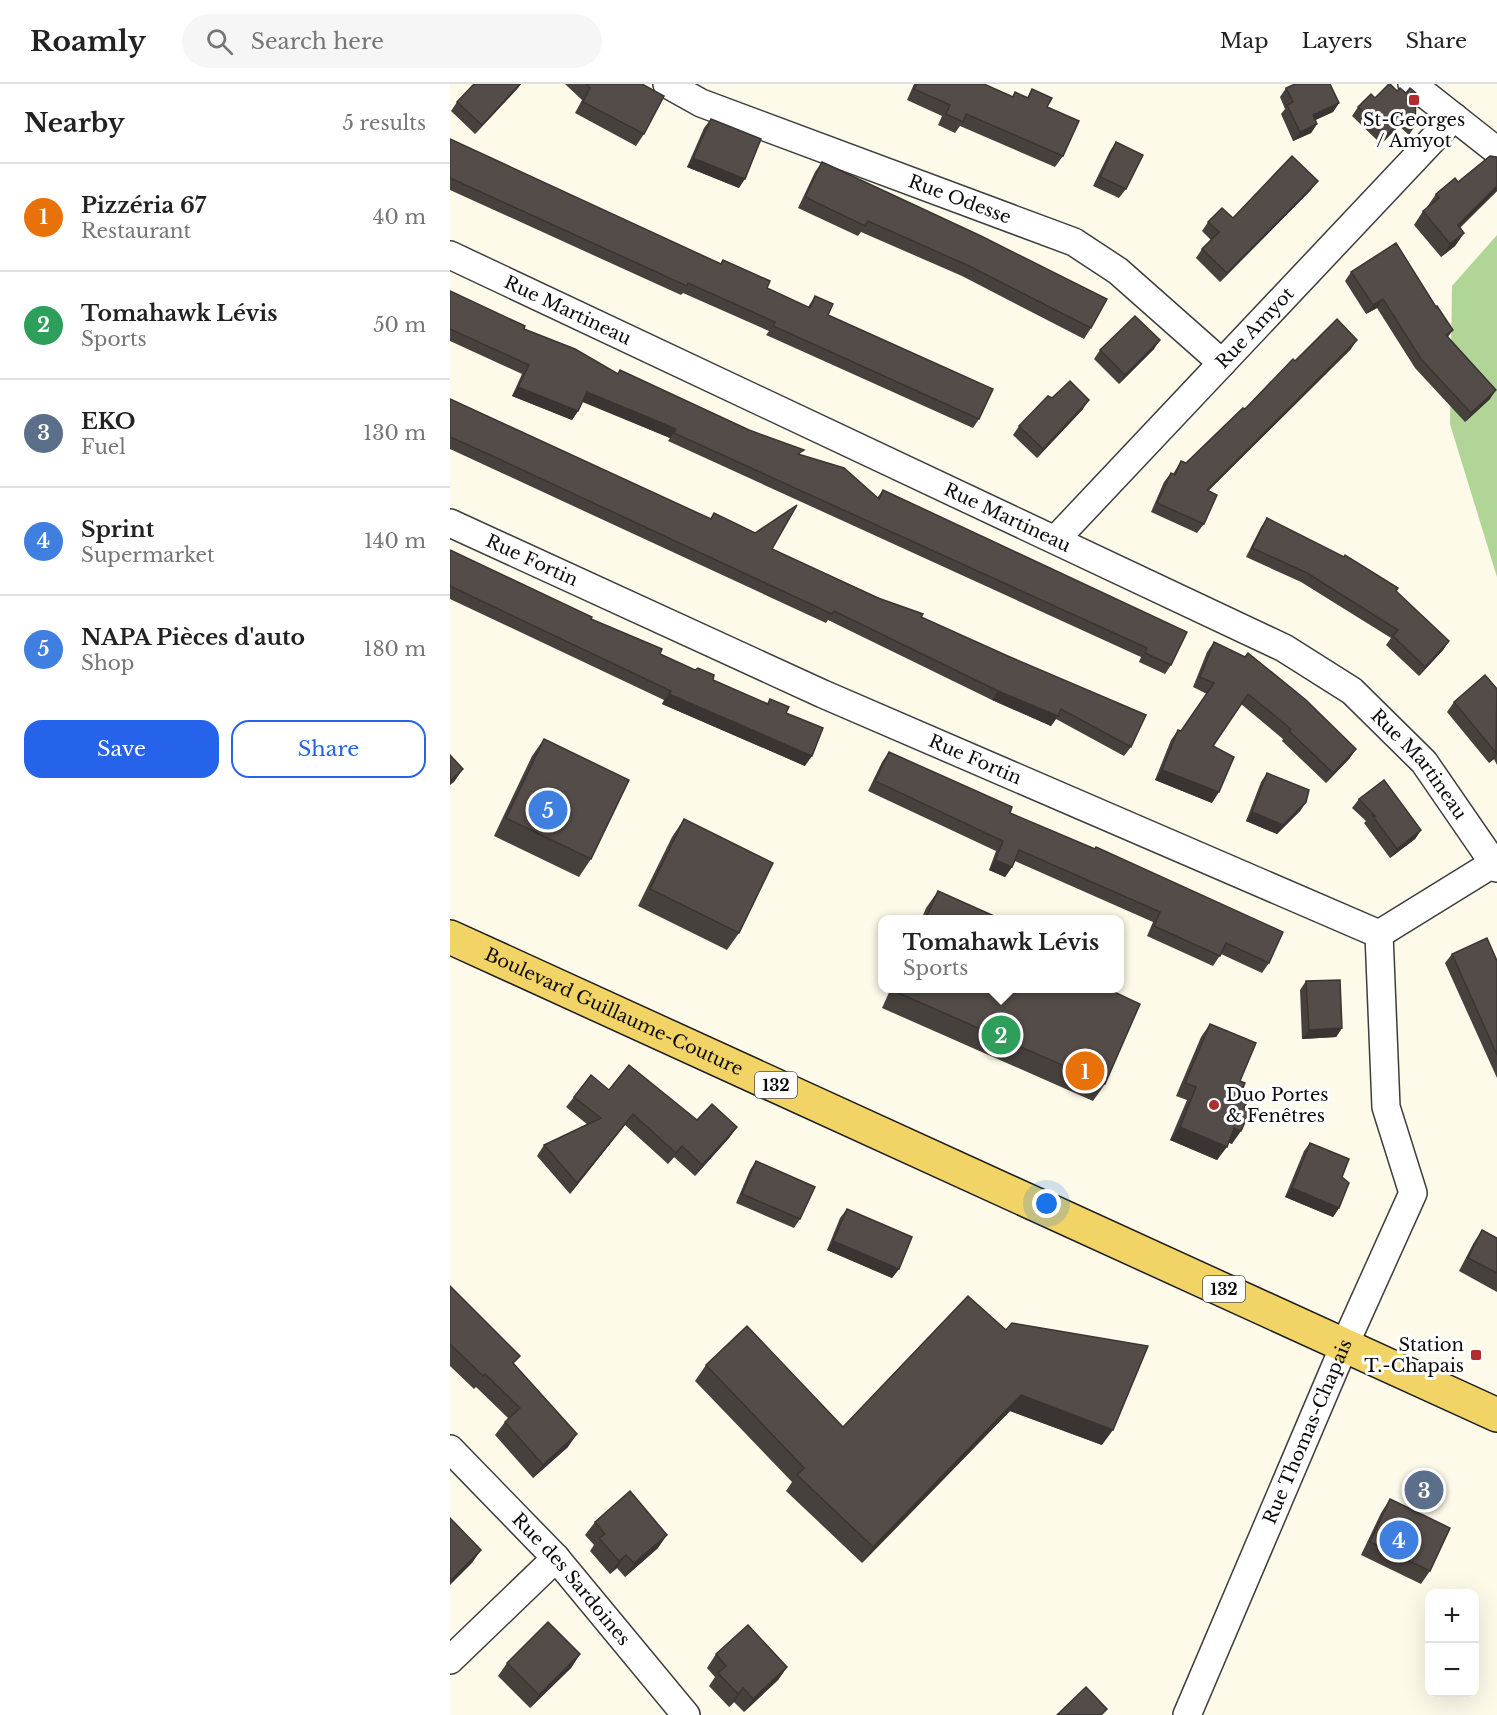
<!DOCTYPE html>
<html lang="en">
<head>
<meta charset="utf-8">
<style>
	:root { --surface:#fff; --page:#f6f6f6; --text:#222; --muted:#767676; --line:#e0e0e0; --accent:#2563eb }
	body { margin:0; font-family:"Libre Baskerville",serif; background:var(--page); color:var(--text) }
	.controls { position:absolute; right:18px; bottom:18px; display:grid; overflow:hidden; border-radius:12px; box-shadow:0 6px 24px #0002 }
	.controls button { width:54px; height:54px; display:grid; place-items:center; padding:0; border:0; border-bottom:2px solid var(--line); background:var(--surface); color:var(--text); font:30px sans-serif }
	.you { position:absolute; left:597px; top:1120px; width:21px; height:21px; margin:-15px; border:4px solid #fff; border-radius:50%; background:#1a73e8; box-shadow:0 0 0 9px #1a73e833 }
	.badge { display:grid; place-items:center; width:39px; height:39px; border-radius:50%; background:var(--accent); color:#fff; font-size:20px; font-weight:700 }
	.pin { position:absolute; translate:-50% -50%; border:3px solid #fff; box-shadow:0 2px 6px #0006 }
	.popup { position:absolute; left:428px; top:831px; width:246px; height:78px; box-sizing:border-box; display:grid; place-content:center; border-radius:12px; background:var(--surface); filter:drop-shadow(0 2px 4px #0005); font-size:20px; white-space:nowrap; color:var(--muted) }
	.popup b { font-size:22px; color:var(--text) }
	.popup::after { content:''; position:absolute; left:50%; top:100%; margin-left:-12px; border:12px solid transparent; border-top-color:var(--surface) }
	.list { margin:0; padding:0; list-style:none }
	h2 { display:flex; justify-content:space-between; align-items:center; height:78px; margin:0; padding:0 24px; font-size:26px }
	h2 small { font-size:20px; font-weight:400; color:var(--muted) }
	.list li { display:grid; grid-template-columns:39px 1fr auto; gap:18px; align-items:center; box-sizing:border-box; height:108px; padding:0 24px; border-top:2px solid var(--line) }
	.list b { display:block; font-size:22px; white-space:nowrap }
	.list p { margin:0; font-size:20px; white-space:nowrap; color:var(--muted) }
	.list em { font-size:20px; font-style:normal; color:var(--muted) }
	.actions { display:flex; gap:12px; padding:18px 24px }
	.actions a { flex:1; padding:14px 0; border:2px solid var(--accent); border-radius:18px; text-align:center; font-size:21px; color:var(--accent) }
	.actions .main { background:var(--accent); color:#fff }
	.icon { flex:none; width:33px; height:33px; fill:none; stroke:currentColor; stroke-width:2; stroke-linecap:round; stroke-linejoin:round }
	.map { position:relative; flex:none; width:1047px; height:1631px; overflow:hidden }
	header { display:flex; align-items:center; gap:36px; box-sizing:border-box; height:84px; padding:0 30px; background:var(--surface); border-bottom:2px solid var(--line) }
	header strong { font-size:28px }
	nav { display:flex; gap:33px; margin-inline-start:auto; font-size:21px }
	.search { width:420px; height:54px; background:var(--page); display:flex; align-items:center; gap:15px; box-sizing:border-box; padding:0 21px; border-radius:33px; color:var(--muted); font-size:22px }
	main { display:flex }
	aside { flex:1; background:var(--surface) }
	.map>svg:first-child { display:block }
	.forest { fill:#b1d596 }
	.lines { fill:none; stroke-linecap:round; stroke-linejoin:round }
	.minor-casing { stroke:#3e3e3e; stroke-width:30 }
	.major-casing { stroke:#1c1c1c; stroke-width:36 }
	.minor { stroke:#fff; stroke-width:27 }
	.major { stroke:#f1d366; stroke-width:33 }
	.wall { fill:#47413e }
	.shaded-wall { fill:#3a3532 }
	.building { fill:#534c48; stroke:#3a3532; stroke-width:1.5 }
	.poi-dot { fill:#b22b2e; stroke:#fff; stroke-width:2 }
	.labels { text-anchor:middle; stroke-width:6; stroke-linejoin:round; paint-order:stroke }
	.shield { fill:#fff; stroke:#545454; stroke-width:1.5 }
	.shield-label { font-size:16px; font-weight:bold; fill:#0b0b0b }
	.poi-label { font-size:18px; fill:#0b0b0b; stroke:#fff }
	.street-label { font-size:18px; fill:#0b0b0b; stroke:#fff }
</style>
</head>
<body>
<header>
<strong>Roamly</strong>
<div class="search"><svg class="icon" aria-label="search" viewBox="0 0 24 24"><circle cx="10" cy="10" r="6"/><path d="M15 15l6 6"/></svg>Search here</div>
<nav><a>Map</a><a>Layers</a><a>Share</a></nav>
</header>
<main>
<aside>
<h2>Nearby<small>5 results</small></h2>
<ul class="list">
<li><span class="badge" style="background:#e8710a">1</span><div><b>Pizzéria 67</b><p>Restaurant</p></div><em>40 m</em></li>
<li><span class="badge" style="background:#2e9e5b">2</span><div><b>Tomahawk Lévis</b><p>Sports</p></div><em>50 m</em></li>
<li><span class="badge" style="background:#5c6f8a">3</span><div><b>EKO</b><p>Fuel</p></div><em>130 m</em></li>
<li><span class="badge" style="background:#3f7fe0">4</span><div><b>Sprint</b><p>Supermarket</p></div><em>140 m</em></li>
<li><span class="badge" style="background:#3f7fe0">5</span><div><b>NAPA Pièces d'auto</b><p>Shop</p></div><em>180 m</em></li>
</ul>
<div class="actions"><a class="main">Save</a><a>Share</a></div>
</aside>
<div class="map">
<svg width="1047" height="1631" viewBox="0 0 1047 1631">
	<rect width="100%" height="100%" fill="#fefae9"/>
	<path class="forest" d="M1047,151V493L1000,340L1002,202Z"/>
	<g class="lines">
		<defs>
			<g id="minor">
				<path id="s1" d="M217,0L251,19L624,158L668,187L772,279"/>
				<path d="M962,0L1047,67"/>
				<path id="s2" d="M0,171L834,564L902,607L974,678L1047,784"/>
				<path id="s3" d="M0,439L373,610L929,850"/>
				<path id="s4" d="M606,455L1004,33"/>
				<path d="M929,850L1044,779"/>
				<path id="s5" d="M0,1365L106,1474L236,1631"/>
				<path d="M0,1576L106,1474"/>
				<path id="s6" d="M737,1631L895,1260L963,1109L936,1023L929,850"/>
			</g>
			<g id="major">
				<path id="s7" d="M0,853L1047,1331"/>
			</g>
		</defs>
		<use href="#minor" class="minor-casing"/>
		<use href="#major" class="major-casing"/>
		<use href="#minor" class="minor"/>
		<use href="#major" class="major"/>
	</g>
	<g class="wall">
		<path d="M24,0H71L67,5L25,50L1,27L7,18Z"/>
		<path d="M115,0H192L194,50L186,62L125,29L132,16Z"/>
		<path d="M464,0H534L562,13L565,8L577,14L582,5L597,23L613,72L605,83L510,42L505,49L488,41L492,32L457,16Z"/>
		<path d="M939,0L965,42L959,51L949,42L931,60L902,32L908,23L925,14Z"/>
		<path d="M836,4L889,19L883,28L865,36L867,40L861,49L843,57L831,30L835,25L830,13Z"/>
		<path d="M261,35L289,104L237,83L254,44Z"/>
		<path d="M0,55L270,180L273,176L317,204L358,223L365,212L378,231L529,335L523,344L325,255L316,251L319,247L233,209L231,211L0,106Z"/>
		<path d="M666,58L676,105L669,114L643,102L660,67Z"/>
		<path d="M372,78L641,244L634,255L512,192L411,148L408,152L348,124L365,88Z"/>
		<path d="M1008,98L1047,107L1010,144L1014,149L1005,162L991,173L964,141L973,127L977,124V123L986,110Z"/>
		<path d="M861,106L770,198L746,174L752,165L761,156L752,147L758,138L783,134Z"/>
		<path d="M901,188L986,223L1003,246L998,253L1040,315L1015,338L965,284L927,224L916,230L895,197Z"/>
		<path d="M0,207L74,245L168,290L170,286L350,371L427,414L433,406L737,548L721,581L715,590L689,578L691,573L218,357L220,354L132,317L128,327L122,336L62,312L72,290L0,257Z"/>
		<path d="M704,265L669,300L644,275L650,266Z"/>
		<path d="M901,265L758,407L754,440L747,449L701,428L714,398L721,389L723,390L731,377L736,379L795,325L845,277Z"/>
		<path d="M602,314L633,325L587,374L563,351L569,342Z"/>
		<path d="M0,315L260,435L264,429L322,465L471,533L681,663L674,672L606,635L601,642L542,616L378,536L376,539L0,365Z"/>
		<path d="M817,434L946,507L999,557L993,566L969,592L936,561L941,554L851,498L796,473L811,443Z"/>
		<path d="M0,466L263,596L317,620L320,615L336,629L355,682L212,620L214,616L0,515Z"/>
		<path d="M764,558L906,665L899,675L876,699L832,657L833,655L791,620L763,662L762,719L705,696L721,656L728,646L731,647L757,610L743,603L757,568Z"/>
		<path d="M1047,605V681L1044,675L1039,679L997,628L1004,618Z"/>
		<path d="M94,655L141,775L129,793L44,752L82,672Z"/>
		<path d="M439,668L560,729L819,879L812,889L771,870L763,882L697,852L703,838L565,777L562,783L555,793L539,786L546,767L418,707L432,678Z"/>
		<path d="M817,689L856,718L850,727L827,750L796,737L811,698Z"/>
		<path d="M909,715L971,746L965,755L940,774L914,739L916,737L902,724Z"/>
		<path d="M234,735L289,849L277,866L188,822L222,753Z"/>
		<path d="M488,807L553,836H471L476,824Z"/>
		<path d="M1002,870L1047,877V994L995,879Z"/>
		<path d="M856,897L892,944L886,953L852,955L850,906Z"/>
		<path d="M441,904H656L655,1000L643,1017L432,924Z"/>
		<path d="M760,940L790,997L782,1060L778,1058L767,1076L720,1056L737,1016L726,1012L751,953Z"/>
		<path d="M159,1006L247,1036L287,1043L279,1054L245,1092L224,1073L218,1080L175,1041L120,1110L87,1072L94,1061L138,1041L116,1023L124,1013Z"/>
		<path d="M860,1059L892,1093L889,1124L883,1133L835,1113L854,1067Z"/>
		<path d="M306,1077L350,1135L344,1144L286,1119L300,1086Z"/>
		<path d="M397,1125L449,1185L442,1194L377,1166L390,1134Z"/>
		<path d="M1032,1146L1047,1154V1208L1009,1187L1023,1160Z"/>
		<path d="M0,1202L64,1280L118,1363L83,1394L45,1351L55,1338L58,1334L26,1303L24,1305L0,1282Z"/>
		<path d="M518,1212L652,1361L560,1327L412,1479L336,1407L342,1398L245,1297L256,1281L393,1343Z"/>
		<path d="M940,1415L980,1487L971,1500L911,1471L931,1429Z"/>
		<path d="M145,1438L208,1464L175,1493L167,1484L160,1490L140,1467L144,1461L135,1451Z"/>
		<path d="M130,1570L121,1584L80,1624L48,1592L57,1579Z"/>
		<path d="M266,1570L337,1583L328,1596L294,1628L284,1618L279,1623L259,1602L265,1593L257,1584Z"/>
	</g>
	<g class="shaded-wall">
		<path d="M70,0H71L67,5L25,50L32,41Z"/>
		<path d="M889,19L883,28L857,40L863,31Z"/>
		<path d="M955,33L949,42L931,60L937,51Z"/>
		<path d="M867,40L861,49L843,57L850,48Z"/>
		<path d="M243,74L295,95L289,104L237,83Z"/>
		<path d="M868,97L861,106L770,198L777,189Z"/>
		<path d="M1047,102V107L998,154L1008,141Z"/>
		<path d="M1014,149L1005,162L991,173L1000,160Z"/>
		<path d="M933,215L927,224L916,230L923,221Z"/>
		<path d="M710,256L704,265L669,300L675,291Z"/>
		<path d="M907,256L901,265L750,415L757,406Z"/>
		<path d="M68,303L128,327L122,336L62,312Z"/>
		<path d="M1046,306L1040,315L1015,338L1021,329Z"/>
		<path d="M137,308L226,345L220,354L130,317Z"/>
		<path d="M639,316L633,325L587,374L593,365Z"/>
		<path d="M999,557L993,566L969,592L975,583Z"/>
		<path d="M548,607L608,632L601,642L542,616Z"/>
		<path d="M219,610L362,672L355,682L212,620Z"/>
		<path d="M906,665L899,675L876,699L883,689Z"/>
		<path d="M1047,668V670L1044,675L1039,679Z"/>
		<path d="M13,685L4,698L0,701V697Z"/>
		<path d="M712,686L769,708L762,719L705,696Z"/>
		<path d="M856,718L850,727L827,750L796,737L802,728Z"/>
		<path d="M971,746L965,755L940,774L947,765Z"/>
		<path d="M545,776L562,783L555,793L539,786Z"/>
		<path d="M892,944L886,953L852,955L859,946Z"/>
		<path d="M183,1030L175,1041L120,1110L127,1099Z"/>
		<path d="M287,1043L279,1054L245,1092L252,1081Z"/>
		<path d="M730,1043L777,1063L767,1076L720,1056Z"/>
		<path d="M784,1044L791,1047L782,1060L775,1057Z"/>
		<path d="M232,1062L224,1073L218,1080L226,1069Z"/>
		<path d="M842,1104L889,1124L883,1133L835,1113Z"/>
		<path d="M383,1157L449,1185L442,1194L377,1166Z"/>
		<path d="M571,1311L663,1346L652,1361L560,1327L412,1479L423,1463Z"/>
		<path d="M127,1350L118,1363L83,1394L93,1381Z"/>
		<path d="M217,1451L208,1464L175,1493L184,1479Z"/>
		<path d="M31,1466L22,1479L0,1501V1497Z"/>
		<path d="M176,1471L167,1484L160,1490L169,1477Z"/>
		<path d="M130,1570L121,1584L80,1624L89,1611Z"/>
		<path d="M337,1583L328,1596L294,1628L303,1615Z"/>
		<path d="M293,1604L284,1618L279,1623L288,1610Z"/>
	</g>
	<g class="building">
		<path d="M24,0H70L32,41L7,18Z"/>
		<path d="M136,0H192L214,12L194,50L133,18L140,4Z"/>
		<path d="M467,0H534L563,13L565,8L578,14L582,5L602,14L597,23L629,37L613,72L516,30L513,38L496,30L500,21L464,5Z"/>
		<path d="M845,0H880L889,19L863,31L867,40L850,48L837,21L843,18L836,4Z"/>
		<path d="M939,0H940L947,7L950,4L956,9L960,4L966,9L965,42L955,33L937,51L908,23L921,10L925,14Z"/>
		<path d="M261,35L311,55L295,95L243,74Z"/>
		<path d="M0,55L271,180L273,176L320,197L317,204L360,224L365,212L383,220L378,231L543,305L529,335L332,246L323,242L325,238L238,199L237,202L0,94Z"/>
		<path d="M666,58L693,71L676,105L650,93Z"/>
		<path d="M842,72L868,97L777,189L752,165L769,148L758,138L772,124L783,134Z"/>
		<path d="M1040,72L1047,73V102L1008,141L1014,149L1000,160L973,127L989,114L986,110L1005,94L1008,98Z"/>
		<path d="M372,78L531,152L657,215L641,244L519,182L418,137L415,142L355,113Z"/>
		<path d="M946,159L986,223L987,222L1003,246L996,251L1046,306L1021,329L971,275L933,215L923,221L901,188Z"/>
		<path d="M0,207L75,242L74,245L125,265L168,290L170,286L299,346L354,366L348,370L394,384L429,415L433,406L737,548L721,581L695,569L697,564L224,349L226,345L137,308L128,327L68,303L79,281L0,245Z"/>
		<path d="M685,232L710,256L675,291L650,266Z"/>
		<path d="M887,235L907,256L757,406L767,411L754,440L707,419L721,389L725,391L731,377L736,379L793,324L795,325L843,275L845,277Z"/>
		<path d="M620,297L639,316L593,365L569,342L598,312L602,314Z"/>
		<path d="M0,315L261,435L264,429L305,449L347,421L322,465L428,514L473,530L471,533L560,573L696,631L681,663L611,625L608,632L548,607L384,527L382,530L36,369L0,353Z"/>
		<path d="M817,434L894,473L895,471L948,504L946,507L999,557L975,583L943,552L948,546L857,489L802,464Z"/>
		<path d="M0,466L142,533L141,535L212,565L210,570L245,586L248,584L264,591L263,596L318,620L320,615L339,623L336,629L373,644L362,672L219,610L221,607L0,502Z"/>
		<path d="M764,558L795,573L798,569L856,616L906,665L883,689L839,647L841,645L798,610L763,662L784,673L769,708L712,686L728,646L731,647L764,599L750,593Z"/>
		<path d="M1035,591L1047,605L1046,669L1004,618Z"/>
		<path d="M94,655L179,696L141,775L56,734Z"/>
		<path d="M439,668L562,723L560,729L645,765L646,763L833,848L819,879L776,859L770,872L704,842L710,828L569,766L562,783L545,776L553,757L425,697Z"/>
		<path d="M0,671L13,685L0,697Z"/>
		<path d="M817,689L859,706L856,718L833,741L802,728Z"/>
		<path d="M934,696L971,746L947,765L921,730L926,733L909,715Z"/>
		<path d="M234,735L323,779L289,849L200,805Z"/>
		<path d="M488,807L553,836H475Z"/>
		<path d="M1037,854L1047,877V971L1002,870Z"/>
		<path d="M890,896L892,944L859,946L856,897Z"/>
		<path d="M445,904H656L690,920L655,1000L444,907Z"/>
		<path d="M760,940L806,959L790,997L795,999L788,1016L796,1020L794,1024L800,1027L791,1047L784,1044L777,1063L730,1043L746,1003L735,999Z"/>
		<path d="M179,981L247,1036L262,1020L287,1043L252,1081L232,1062L226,1069L183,1030L127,1099L94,1061L151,1034L124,1013L141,991L159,1006Z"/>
		<path d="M860,1059L899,1075L892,1093L899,1099L889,1124L842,1104Z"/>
		<path d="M306,1077L365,1103L350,1135L292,1110Z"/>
		<path d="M397,1125L462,1153L449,1185L383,1157Z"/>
		<path d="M1032,1146L1047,1154V1189L1018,1174Z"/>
		<path d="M0,1202L70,1272L63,1279L127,1350L93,1381L55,1338L70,1324L35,1290L33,1292L0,1260Z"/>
		<path d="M518,1212L556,1246L562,1239L698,1262L663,1346L571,1311L423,1463L347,1391L354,1384L256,1281L297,1242L393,1343Z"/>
		<path d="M180,1407L217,1451L184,1479L176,1471L169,1477L149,1454L155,1450L145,1438Z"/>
		<path d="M940,1415L1000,1444L980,1487L920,1458Z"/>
		<path d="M0,1434L31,1466L0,1497Z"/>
		<path d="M98,1538L130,1570L89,1611L57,1579Z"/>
		<path d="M298,1541L337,1583L303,1615L293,1604L288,1610L268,1589L276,1582L266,1570Z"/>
		<path d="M636,1603L657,1625L651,1631H607Z"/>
	</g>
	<g class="poi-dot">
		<rect x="958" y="10" width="12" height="12" rx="3"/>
		<circle cx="764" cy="1021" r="6"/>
		<rect x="1020" y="1265" width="12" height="12" rx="3"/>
	</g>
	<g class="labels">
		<g class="shield">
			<rect x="305" y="988" width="42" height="26" rx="4.5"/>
			<rect x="753" y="1192" width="42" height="26" rx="4.5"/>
		</g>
		<g class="shield-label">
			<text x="326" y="1007">132</text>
			<text x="774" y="1211">132</text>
		</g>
		<g class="poi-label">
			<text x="964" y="42">St-Georges<tspan x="964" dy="21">/ Amyot</tspan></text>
			<text x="776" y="1017" text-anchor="start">Duo Portes<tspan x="776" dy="21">&amp; Fenêtres</tspan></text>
			<text x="1014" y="1267" text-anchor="end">Station<tspan x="1014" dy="21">T.-Chapais</tspan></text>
		</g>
		<g class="street-label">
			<text dy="6" stroke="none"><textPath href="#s1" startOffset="315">Rue Odesse</textPath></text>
			<text dy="6" stroke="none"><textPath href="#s2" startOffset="130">Rue Martineau</textPath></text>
			<text dy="6" stroke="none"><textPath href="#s4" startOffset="290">Rue Amyot</textPath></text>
			<text dy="6" stroke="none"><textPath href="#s2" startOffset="616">Rue Martineau</textPath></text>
			<text dy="6" stroke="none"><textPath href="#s3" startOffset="90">Rue Fortin</textPath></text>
			<text dy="6" stroke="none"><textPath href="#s3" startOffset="576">Rue Fortin</textPath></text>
			<text dy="6" stroke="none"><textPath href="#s2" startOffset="1102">Rue Martineau</textPath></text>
			<text dy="6" stroke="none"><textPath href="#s7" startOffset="180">Boulevard Guillaume-Couture</textPath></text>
			<text dy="6" stroke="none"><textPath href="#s6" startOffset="308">Rue Thomas-Chapais</textPath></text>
			<text dy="6" stroke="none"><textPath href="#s5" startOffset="178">Rue des Sardoines</textPath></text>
		</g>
	</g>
</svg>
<div class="controls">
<button>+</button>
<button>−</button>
</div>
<div class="you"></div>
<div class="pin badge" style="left:635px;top:987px;background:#e8710a">1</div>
<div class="pin badge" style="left:551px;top:951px;background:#2e9e5b">2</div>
<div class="popup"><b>Tomahawk Lévis</b>Sports</div>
<div class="pin badge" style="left:974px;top:1406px;background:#5c6f8a">3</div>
<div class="pin badge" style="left:949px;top:1456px;background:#3f7fe0">4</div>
<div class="pin badge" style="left:98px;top:726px;background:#3f7fe0">5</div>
</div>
</main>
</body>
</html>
